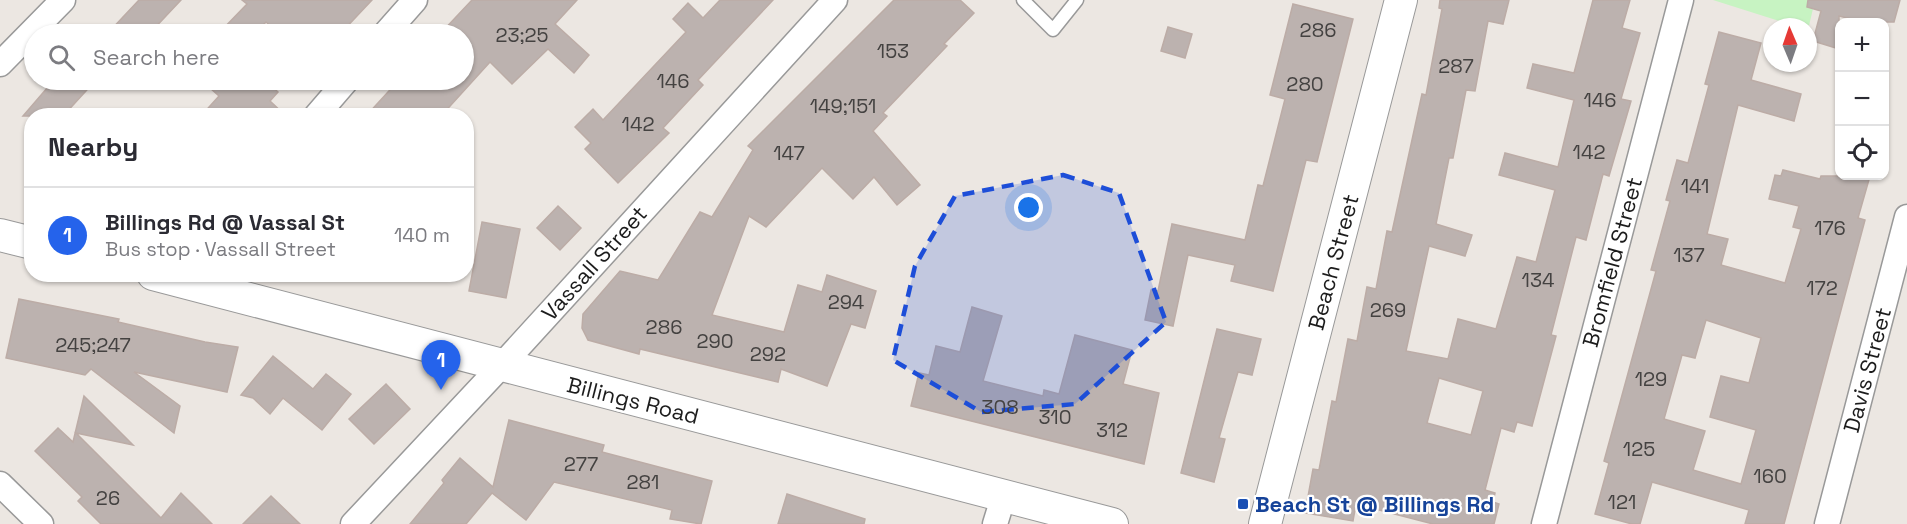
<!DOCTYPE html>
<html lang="en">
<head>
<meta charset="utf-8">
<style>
	:root { --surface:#fff; --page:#f7f7f7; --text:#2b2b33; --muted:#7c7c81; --line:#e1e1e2; --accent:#2563eb }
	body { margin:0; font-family:"Space Grotesk",sans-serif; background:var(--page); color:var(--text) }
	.controls { position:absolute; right:18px; top:18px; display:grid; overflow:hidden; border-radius:12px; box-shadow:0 2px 4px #0004 }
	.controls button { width:54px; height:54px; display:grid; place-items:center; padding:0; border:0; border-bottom:2px solid var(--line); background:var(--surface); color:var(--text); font:30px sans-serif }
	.compass { position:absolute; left:1763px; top:18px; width:54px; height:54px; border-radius:50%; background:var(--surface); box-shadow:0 2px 4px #0004; rotate:358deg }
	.you { position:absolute; left:1029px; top:208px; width:21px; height:21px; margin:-15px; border:4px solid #fff; border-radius:50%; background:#1a73e8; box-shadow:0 0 0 9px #1a73e833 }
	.badge { display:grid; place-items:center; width:39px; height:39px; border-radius:50%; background:var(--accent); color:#fff; font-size:20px; font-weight:700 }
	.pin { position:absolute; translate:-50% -50px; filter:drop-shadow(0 2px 3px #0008) }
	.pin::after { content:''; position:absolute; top:32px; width:21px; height:18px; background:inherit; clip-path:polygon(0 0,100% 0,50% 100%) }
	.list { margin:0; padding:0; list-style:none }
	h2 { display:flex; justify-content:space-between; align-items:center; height:78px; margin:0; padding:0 24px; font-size:26px }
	h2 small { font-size:20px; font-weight:400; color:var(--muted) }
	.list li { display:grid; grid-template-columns:39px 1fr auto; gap:18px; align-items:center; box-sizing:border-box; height:96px; padding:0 24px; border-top:2px solid var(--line) }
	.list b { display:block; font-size:22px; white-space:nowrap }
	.list p { margin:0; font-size:20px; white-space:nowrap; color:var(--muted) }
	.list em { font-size:20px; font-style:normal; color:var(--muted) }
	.icon { flex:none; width:33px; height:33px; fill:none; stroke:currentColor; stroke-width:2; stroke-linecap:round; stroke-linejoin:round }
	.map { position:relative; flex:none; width:1907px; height:524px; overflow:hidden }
	.search { position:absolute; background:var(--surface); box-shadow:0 2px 4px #0004; left:24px; top:24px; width:450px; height:66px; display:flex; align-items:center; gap:15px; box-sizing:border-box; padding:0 21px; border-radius:33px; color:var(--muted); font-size:22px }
	.panel { position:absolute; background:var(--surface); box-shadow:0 2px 4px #0004; left:24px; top:108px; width:450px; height:174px; border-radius:24px }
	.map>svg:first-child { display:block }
	.park { fill:#c7f3c2 }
	.building { fill:#bcb2af; stroke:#bcaca6; stroke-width:1.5; fill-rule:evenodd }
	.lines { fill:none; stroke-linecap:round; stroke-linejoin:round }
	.service-casing { stroke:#999; stroke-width:15 }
	.minor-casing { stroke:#999; stroke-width:27 }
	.tertiary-casing { stroke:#999; stroke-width:34 }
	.service { stroke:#fff; stroke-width:12 }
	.minor { stroke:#fff; stroke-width:24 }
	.tertiary { stroke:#fff; stroke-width:32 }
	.marked { fill:#1d4ed8; fill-opacity:0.2; stroke:#1d4ed8; stroke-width:4.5; stroke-dasharray:12 8; stroke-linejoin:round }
	.transit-dot { fill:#1a4fb4; stroke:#fff; stroke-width:2 }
	.labels { text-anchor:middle; stroke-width:4.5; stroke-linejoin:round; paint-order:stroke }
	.number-label { font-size:20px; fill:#444241 }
	.street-label { font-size:22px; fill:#1c1c1c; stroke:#fff }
	.transit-label { font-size:22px; font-weight:bold; fill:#164399; stroke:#fff; text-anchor:start }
</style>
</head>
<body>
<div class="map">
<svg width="1907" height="524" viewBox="0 0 1907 524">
	<rect width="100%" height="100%" fill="#ece7e2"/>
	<path class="park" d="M1713,0H1815L1808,30V27H1798Z"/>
	<g class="building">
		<path d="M139,0H181L149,34H107Z"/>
		<path d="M242,0H372L340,34H280L266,22L254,34H218L247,4Z"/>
		<path d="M472,0H577L555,24L589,55L574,73L548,49L512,84L490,62L441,116H366L399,80H464V34H440Z"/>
		<path d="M720,0H773L698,80L703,85L663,128L669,133L618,183L585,149L591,143L575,127L593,109L603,120L686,32L673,19L688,3L703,18Z"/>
		<path d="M894,0H960L974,13L944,44L947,46L883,113L887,116L873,131L920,185L897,205L874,177L853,199L822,168L766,227L749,216L712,315L784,332L798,285L822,292L827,275L876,291L865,328L851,324L827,386L781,369L778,382L640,349L639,354L588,340L582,328L583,314L620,271L658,280L700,212L712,217L753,150L748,146Z"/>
		<path d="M1440,0H1509L1503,24L1488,21L1475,91L1466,90L1453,158H1449L1436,224L1472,235L1465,256L1429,246L1406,351L1448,359L1458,319L1496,329L1517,257L1536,262L1555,190L1499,175L1505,153L1558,167L1574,100L1527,88L1533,64L1574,73L1593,0H1630L1622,28L1640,33L1621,99L1631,101L1609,176L1603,174L1586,240L1576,237L1551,335L1556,336L1532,426L1517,422L1514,432L1501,428L1485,490L1495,493L1493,502L1499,504L1494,524H1433L1356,504L1353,521L1305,513L1313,469L1319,470L1332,401L1336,402L1348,339L1357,341L1367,287L1376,289L1387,231L1392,232L1422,94L1426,95L1442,9L1439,8ZM1439,378L1483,391L1471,435L1427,423Z"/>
		<path d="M1808,0H1900L1894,22H1863L1839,16V49L1813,41L1821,11L1807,7Z"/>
		<path d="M1293,4L1353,19L1317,162L1306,160L1273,291L1231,281L1235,265L1188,255L1173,326L1145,320L1151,290L1158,291L1172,224L1245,240L1258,185L1263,186L1285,99L1270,95Z"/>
		<path d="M1168,27L1192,34L1185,58L1161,51Z"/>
		<path d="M1719,32L1761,43L1751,80L1801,94L1794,121L1738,105L1707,234L1728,239L1721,265L1785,283L1801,229L1793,227L1799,206L1769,199L1775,175L1781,176L1783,170L1820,179L1821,176H1870L1858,218L1865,220L1784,524H1745L1749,510L1652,482L1640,524H1632L1595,514L1609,463L1604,461L1656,271L1651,270L1670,201L1666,200L1677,160L1688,163L1709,85L1705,84ZM1706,320L1761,338L1749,383L1721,376L1710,417L1756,430L1741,484L1693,470L1705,431L1664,419L1682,355L1695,358Z"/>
		<path d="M54,80H96L63,116H23Z"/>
		<path d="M201,80H265L278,92L270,101L286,116H201L219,96Z"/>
		<path d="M558,206L581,228L560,250L537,228Z"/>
		<path d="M482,222L520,229L506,298L469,291Z"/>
		<path d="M19,299L119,319L118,322L205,342L238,347L227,392L134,372L180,406L174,433L91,369L85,375L6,358Z"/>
		<path d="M972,307L1002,316L983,381L1043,396L1044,390L1059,394L1075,335L1132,350L1123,384L1159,393L1144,464L911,406L919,373L929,375L936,346L960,352Z"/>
		<path d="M1217,329L1261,339L1252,375L1238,372L1219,438L1225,439L1214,482L1181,473Z"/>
		<path d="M273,356L313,389L326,374L351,394L322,430L283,398L270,414L253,398L241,395Z"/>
		<path d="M386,384L410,409L374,444L349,419Z"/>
		<path d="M84,396L133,445L76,433L161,518L181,493L212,524H101L78,501L82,497L35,451L58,428L73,442Z"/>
		<path d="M509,420L604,445L602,452L712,481L701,524L670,519L672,510L554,482L526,520L492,493L466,524H410L444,483L442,480L460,458L493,487Z"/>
		<path d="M787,494L865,519L864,524H778Z"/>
		<path d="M271,496L300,524H243Z"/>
	</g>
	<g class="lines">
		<defs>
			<path id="service" d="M1023,0L1053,30L1077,0"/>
			<g id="minor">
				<path d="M385,34L415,0"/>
				<path d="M0,64L63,0"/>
				<path d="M316,116L347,80"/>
				<path d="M0,484L41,524"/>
				<path d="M353,524L502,365L835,0"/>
				<path d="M995,524L1004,495"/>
				<path d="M1544,524L1681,0"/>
				<path d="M1827,524L1907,217"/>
			</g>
			<g id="tertiary">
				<path d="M0,235L32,243"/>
				<path d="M153,274L1112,524"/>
				<path d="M1265,524L1401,0"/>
			</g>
		</defs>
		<use href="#service" class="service-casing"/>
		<use href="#minor" class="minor-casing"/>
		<use href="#tertiary" class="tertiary-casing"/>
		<use href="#service" class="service"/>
		<use href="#minor" class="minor"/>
		<use href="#tertiary" class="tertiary"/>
	</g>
	<path class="marked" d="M1063,175L1119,193L1166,322L1075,404L981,412L893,360L915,266L955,196Z"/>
	<rect class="transit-dot" x="1237" y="498" width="12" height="12" rx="3"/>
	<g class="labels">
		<g class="number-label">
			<text x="1318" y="37">286</text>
			<text x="522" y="42">23;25</text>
			<text x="893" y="58">153</text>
			<text x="1456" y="73">287</text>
			<text x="673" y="88">146</text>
			<text x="1305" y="91">280</text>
			<text x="1600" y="107">146</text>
			<text x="843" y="113">149;151</text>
			<text x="638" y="131">142</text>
			<text x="1589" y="159">142</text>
			<text x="789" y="160">147</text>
			<text x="1695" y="193">141</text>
			<text x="1830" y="235">176</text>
			<text x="1689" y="262">137</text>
			<text x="1538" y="287">134</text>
			<text x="1822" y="295">172</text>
			<text x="846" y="309">294</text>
			<text x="1388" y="317">269</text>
			<text x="664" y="334">286</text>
			<text x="715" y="348">290</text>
			<text x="93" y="352">245;247</text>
			<text x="768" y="361">292</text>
			<text x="1651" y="386">129</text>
			<text x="1000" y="414">308</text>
			<text x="1055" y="424">310</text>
			<text x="1112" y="437">312</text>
			<text x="1639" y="456">125</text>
			<text x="581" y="471">277</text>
			<text x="1770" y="483">160</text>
			<text x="643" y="489">281</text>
			<text x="108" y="505">26</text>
			<text x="1622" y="509">121</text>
		</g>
		<g class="street-label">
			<text transform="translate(1333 262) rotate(-75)" y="8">Beach Street</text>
			<text transform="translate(1612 262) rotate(-75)" y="8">Bromfield Street</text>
			<text transform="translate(594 263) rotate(-48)" y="8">Vassall Street</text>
			<text transform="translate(1867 370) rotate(-75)" y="8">Davis Street</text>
			<text transform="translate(633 400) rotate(14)" y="8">Billings Road</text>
		</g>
		<g class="transit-label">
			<text x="1255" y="512">Beach St @ Billings Rd</text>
		</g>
	</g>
</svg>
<div class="controls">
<button>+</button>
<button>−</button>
<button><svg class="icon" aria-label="locate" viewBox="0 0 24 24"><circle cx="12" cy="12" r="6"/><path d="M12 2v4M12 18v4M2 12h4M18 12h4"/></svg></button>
</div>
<svg class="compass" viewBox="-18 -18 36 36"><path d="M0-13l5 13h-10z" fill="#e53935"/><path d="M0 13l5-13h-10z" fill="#7c7c81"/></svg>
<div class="you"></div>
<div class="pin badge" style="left:441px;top:390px">1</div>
<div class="search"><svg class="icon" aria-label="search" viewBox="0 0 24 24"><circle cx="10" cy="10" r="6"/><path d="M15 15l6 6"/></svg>Search here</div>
<section class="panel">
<h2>Nearby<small></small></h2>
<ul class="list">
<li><span class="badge">1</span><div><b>Billings Rd @ Vassal St</b><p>Bus stop · Vassall Street</p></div><em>140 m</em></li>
</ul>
</section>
</div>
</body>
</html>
